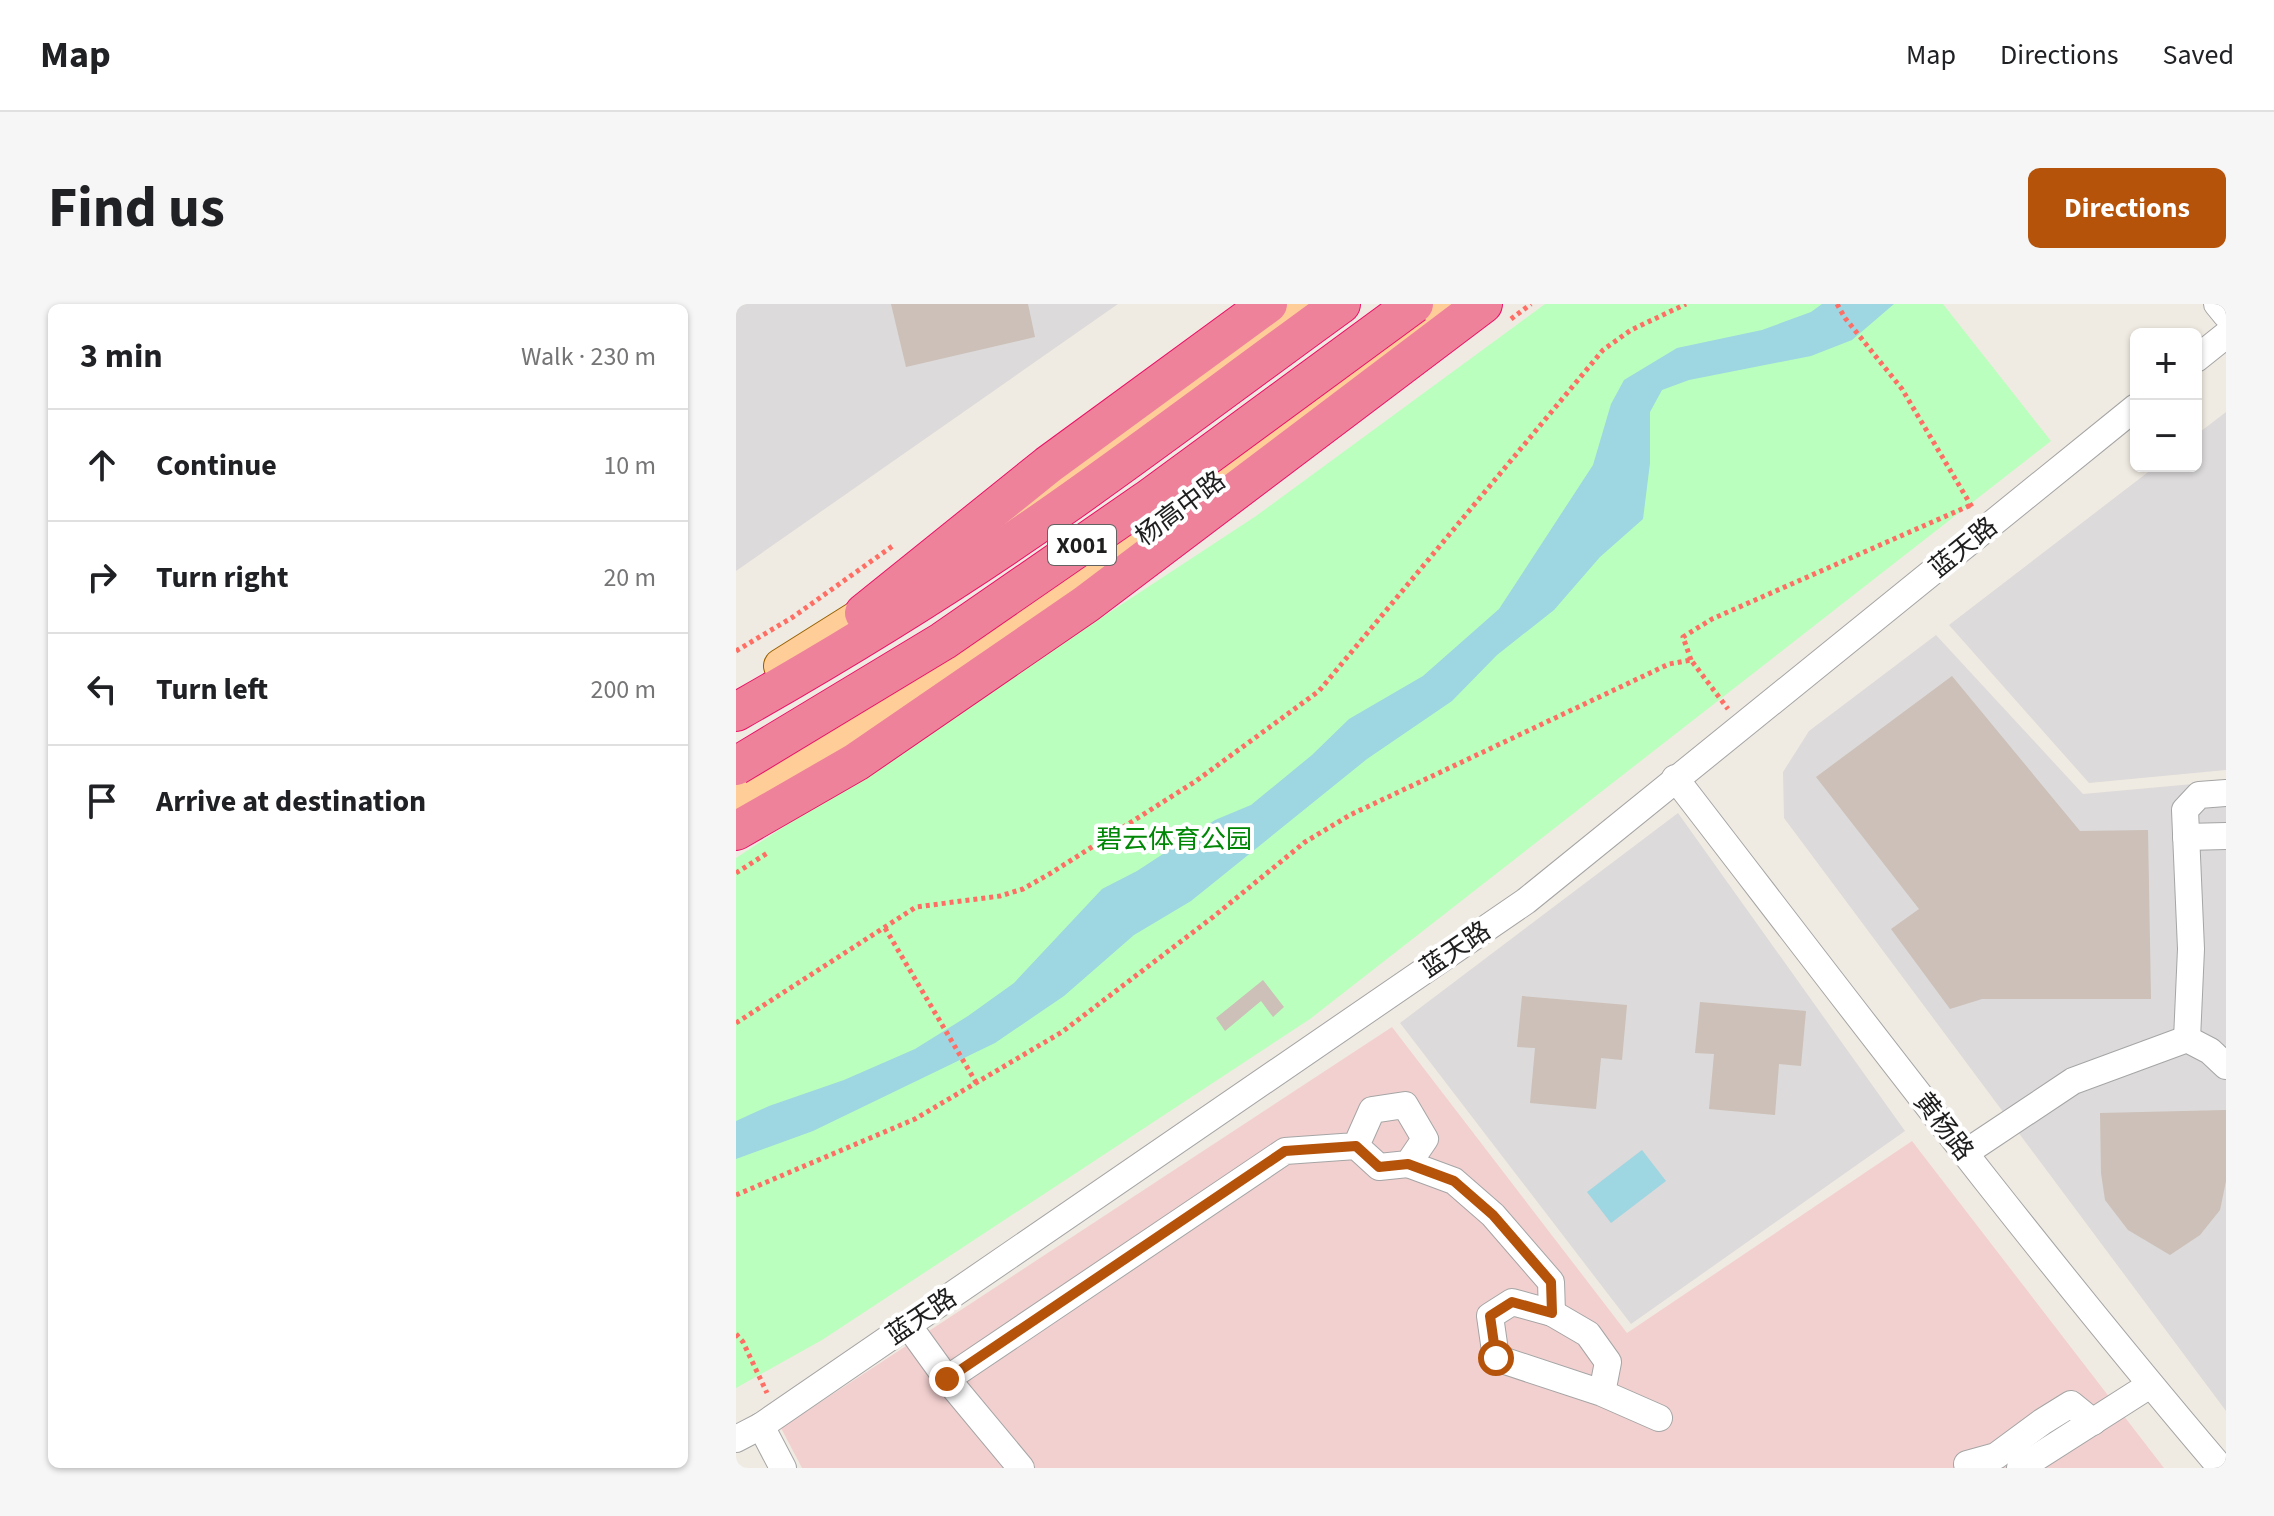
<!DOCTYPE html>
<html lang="en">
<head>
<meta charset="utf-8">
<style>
	:root { --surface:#fff; --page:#f6f6f6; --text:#202124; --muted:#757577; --line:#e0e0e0; --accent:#b45309 }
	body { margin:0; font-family:"Source Sans 3","Noto Sans SC",sans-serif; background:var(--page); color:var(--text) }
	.controls { position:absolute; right:24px; top:24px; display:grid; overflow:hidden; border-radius:12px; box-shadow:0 2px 6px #0004 }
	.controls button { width:72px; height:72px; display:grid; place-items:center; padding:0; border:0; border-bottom:2px solid var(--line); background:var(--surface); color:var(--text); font:40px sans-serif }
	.stop { position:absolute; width:24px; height:24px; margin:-18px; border:6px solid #b45309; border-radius:50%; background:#fff }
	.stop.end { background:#b45309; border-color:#fff; box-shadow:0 2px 8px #0008 }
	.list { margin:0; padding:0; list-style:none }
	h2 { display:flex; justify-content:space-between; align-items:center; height:104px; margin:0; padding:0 32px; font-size:34px }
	h2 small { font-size:26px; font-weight:400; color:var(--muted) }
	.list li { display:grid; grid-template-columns:52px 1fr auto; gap:24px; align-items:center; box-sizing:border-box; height:112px; padding:0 32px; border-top:2px solid var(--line) }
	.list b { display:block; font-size:30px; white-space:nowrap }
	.list em { font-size:26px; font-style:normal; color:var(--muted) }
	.icon { flex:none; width:44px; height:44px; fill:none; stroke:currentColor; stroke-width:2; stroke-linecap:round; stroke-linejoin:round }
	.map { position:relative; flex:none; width:1490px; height:1164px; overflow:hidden; border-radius:12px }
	header { display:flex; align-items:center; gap:48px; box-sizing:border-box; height:112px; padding:0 40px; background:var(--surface); border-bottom:2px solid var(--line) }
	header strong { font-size:38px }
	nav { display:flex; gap:44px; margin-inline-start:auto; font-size:28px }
	.intro { display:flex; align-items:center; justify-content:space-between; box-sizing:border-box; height:192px; padding:0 48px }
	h1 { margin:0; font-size:56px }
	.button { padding:20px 36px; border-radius:12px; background:var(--accent); color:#fff; font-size:28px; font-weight:700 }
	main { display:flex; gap:48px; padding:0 48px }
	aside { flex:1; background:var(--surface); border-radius:12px; box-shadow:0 2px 6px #0004 }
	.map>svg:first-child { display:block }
	.residential { fill:#dcdada }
	.commercial { fill:#f3d0d0 }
	.park { fill:#baffbd }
	.water { fill:#9ed6e2 }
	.building { fill:#ccc0b8 }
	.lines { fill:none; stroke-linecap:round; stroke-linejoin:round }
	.minor-casing { stroke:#a5a5a5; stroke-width:28 }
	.major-casing { stroke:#975f00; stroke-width:36 }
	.highway-casing { stroke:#eb1266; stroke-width:40 }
	.path { stroke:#ff6e64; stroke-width:5; stroke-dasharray:4 4; stroke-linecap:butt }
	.minor { stroke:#fff; stroke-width:26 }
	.major { stroke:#ffce98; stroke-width:34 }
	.highway { stroke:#ef829b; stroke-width:38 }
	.highway-bridge-casing { stroke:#eb1266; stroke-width:40; stroke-linecap:butt }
	.highway-bridge { stroke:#ef829b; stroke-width:38 }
	.route { stroke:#b45309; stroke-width:10 }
	.labels { text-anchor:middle; stroke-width:8; stroke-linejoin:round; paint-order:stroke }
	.shield { fill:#fff; stroke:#626262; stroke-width:2 }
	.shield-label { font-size:24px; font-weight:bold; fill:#1e1e1e }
	.street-label { font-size:26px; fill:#1e1e1e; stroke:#fff }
	.park-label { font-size:26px; fill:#008706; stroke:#fff }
</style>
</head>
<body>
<header>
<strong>Map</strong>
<nav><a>Map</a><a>Directions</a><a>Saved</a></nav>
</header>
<div class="intro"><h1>Find us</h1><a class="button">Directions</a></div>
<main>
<aside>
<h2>3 min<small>Walk · 230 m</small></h2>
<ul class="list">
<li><svg class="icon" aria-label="ahead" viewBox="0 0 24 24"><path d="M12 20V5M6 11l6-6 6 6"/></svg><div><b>Continue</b></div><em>10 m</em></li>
<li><svg class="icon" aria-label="right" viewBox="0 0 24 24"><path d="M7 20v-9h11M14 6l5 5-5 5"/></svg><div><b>Turn right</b></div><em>20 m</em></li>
<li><svg class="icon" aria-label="left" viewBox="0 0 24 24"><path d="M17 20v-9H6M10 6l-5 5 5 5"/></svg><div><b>Turn left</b></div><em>200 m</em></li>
<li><svg class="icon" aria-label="arrive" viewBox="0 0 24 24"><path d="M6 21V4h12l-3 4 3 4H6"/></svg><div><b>Arrive at destination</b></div></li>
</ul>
</aside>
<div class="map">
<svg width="1490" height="1164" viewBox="0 0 1490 1164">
	<rect width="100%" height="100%" fill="#f0ebe2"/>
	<g class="residential">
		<path d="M0,0H382L0,267Z"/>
		<path d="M1490,108V466L1353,479L1213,321L1420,162H1460V131Z"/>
		<path d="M1200,331L1347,490L1490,477V1107L1048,514L1047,468L1073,427Z"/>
		<path d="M942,509L1169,827L895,1020L664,719Z"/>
	</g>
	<path class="commercial" d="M656,723L891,1029L1176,837L1428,1164H66L45,1124Z"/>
	<path class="park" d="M809,0H1207L1315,137L574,715L86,1036L0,1084V554L520,212Z"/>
	<g class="water">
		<path d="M1086,0H1158L1116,36L1075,52L953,76L926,86L914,108V159L907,215L864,253L818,306L761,351L716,397L631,455L455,597L398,631L328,692L259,739L77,827L0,855V817L33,802L108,776L179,745L232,712L278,679L366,585L401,567L479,516L515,501L576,451L613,415L687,372L763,305L857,161L875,100L888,76L941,44L1026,26L1075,8Z"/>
		<path d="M906,846L930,877L875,919L851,888Z"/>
	</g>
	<g class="building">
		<path d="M155,0H292L299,33L170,63Z"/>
		<path d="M1216,372L1344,527L1412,526L1415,695H1246L1214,705L1155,625L1183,605L1080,473Z"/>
		<path d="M527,676L548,703L537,713L525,697L489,727L480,714Z"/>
		<path d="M786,692L891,701L886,756L865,754L860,805L794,799L799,744L781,743Z"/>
		<path d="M964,698L1070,707L1065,762L1043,760L1039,811L973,805L978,750L959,749Z"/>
		<path d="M1490,806V877L1484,906L1464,931L1434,951L1392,926L1369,896L1365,869L1364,809Z"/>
	</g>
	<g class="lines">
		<defs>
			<g id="minor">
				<path d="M1481,0L1490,11"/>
				<path d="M1460,55L1490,31"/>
				<path d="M939,474C1118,706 1295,941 1485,1164"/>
				<path d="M1450,533L1490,532"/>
				<path d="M1451,735L1455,645L1449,506L1463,491L1490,489"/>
				<path d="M1229,849L1337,777L1451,735L1474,747L1490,762"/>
				<path d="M672,860L718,877L757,911L815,978L816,1009"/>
				<path d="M172,1021L211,1075L285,1164"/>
				<path d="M211,1075L549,847L620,842L636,806L669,801L689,835L672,860L643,863L620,842"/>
				<path d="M866,1089L872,1058L852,1030L816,1009L776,998L754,1012L760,1054L866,1089L923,1114"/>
				<path d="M25,1122L47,1164"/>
				<path d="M0,1135L25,1122L790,597L1400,103"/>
				<path d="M1231,1160L1260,1152L1306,1118L1335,1100L1357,1118"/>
				<path d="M1284,1164L1414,1081"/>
			</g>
			<g id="major">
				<path d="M272,219L567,0"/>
				<path d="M45,362L150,296"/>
				<path d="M0,496L161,401L332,288L715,0"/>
			</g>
			<g id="highway">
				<path d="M128,309L312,161L532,0"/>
				<path d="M0,408C111,345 220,278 325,204C419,138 511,68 605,0"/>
				<path d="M0,527L120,458L350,300L747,0"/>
			</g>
		</defs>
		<use href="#minor" class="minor-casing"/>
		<use href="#major" class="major-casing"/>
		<use href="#highway" class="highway-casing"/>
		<g class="path">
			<path d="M1101,0L1109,14L1166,85L1236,203"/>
			<path d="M775,15L795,0"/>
			<path d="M0,347L57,313L158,241"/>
			<path d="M955,356L947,333L976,315L1235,201"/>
			<path d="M0,569L33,548"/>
			<path d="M149,624L241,780"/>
			<path d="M0,719L180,603L264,592L287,585L315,569L460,477L583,387L867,46L895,26L950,0"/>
			<path d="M0,891L179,815L326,728L477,613L569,538L614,511L933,360L955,356L992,405"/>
			<path d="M0,1030L7,1038L31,1089"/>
		</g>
		<use href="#minor" class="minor"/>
		<use href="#major" class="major"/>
		<use href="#highway" class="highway"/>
		<defs>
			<path id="highway-bridge" d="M0,462L207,337L411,196L678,0"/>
		</defs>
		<use href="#highway-bridge" class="highway-bridge-casing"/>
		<use href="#highway-bridge" class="highway-bridge"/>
	</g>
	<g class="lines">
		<path class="route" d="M211,1075L549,847L620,842L643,863L672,860L718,877L757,911L815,978L816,1009L776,998L754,1012L760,1054"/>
	</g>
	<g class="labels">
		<rect class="shield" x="312" y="221" width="68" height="40" rx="6"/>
		<g class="shield-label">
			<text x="346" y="249">X001</text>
		</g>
		<g class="street-label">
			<text transform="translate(444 204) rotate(-37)" y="9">杨高中路</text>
			<text transform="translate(1227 243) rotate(-39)" y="9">蓝天路</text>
			<text transform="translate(719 645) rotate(-34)" y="9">蓝天路</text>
			<text transform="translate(1208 822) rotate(52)" y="9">黄杨路</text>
			<text transform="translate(185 1012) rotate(-34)" y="9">蓝天路</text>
		</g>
		<g class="park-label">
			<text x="438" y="544">碧云体育公园</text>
		</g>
	</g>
</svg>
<div class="controls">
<button>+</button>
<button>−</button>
</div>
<div class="stop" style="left:760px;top:1054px"></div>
<div class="stop end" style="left:211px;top:1075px"></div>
</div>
</main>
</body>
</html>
